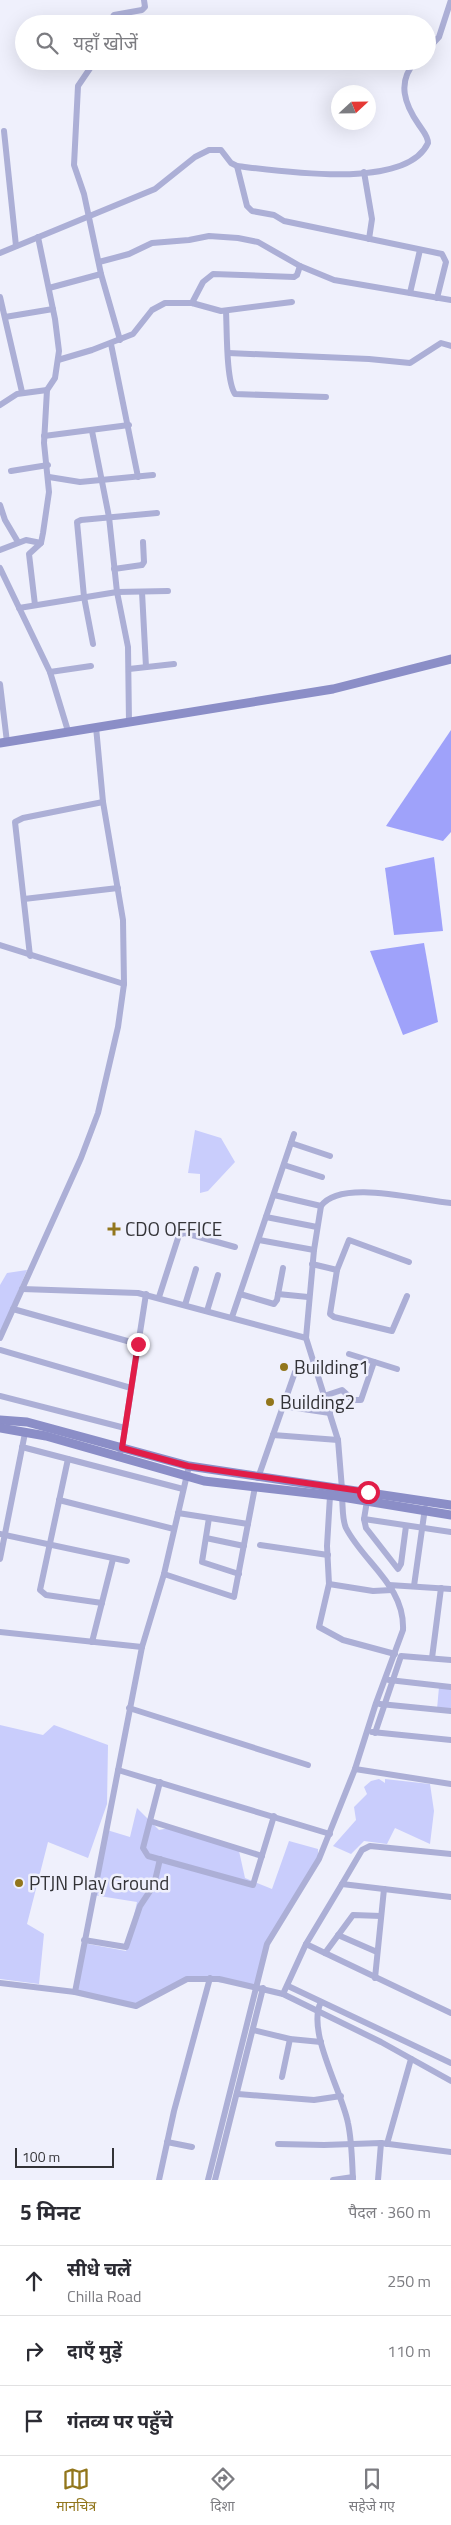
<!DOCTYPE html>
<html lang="hi">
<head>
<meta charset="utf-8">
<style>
	:root { --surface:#fff; --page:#f2f2f3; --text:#2b2b33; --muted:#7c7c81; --line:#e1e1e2; --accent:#92761c }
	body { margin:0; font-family:"Titillium Web","Noto Sans Devanagari",sans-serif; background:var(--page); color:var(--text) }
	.compass { position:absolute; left:331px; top:85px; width:45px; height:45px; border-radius:50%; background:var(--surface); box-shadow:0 5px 20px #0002; rotate:68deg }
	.scale { position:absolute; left:15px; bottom:12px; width:99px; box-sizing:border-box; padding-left:5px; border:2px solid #333337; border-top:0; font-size:14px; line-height:18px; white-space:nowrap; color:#333337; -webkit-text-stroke:4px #eff0fc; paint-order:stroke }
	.stop { position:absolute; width:15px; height:15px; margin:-11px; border:4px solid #e11d48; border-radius:50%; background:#fff }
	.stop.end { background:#e11d48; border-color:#fff; box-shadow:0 1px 5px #0008 }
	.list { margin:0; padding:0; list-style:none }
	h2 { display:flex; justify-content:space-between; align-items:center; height:65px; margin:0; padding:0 20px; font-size:21px }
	h2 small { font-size:16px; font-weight:400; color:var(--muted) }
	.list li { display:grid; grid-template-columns:32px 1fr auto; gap:15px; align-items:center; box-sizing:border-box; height:70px; padding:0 20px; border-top:1px solid var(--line) }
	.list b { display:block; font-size:19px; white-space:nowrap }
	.list p { margin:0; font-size:16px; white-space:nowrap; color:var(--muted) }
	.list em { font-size:16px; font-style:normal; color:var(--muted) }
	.icon { flex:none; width:28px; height:28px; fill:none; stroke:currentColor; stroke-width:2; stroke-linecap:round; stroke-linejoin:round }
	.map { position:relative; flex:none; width:451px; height:2180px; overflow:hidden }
	.search { position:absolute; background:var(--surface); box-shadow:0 5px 20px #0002; left:15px; right:15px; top:15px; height:55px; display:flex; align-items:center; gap:12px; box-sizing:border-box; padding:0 18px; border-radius:28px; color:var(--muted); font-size:19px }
	.sheet { height:275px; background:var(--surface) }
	nav { display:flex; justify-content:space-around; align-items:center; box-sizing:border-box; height:70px; border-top:1px solid var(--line); background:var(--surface); font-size:14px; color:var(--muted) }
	nav a { display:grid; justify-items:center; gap:2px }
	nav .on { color:var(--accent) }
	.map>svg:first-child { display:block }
	.green { fill:#c9cdfc }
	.forest { fill:#9fa2fa }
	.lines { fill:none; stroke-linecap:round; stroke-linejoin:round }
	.minor { stroke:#acafd6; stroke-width:6 }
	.secondary { stroke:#8b8ec7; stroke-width:9 }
	.route { stroke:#e11d48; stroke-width:6 }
	.poi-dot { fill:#92761c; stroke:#eff0fc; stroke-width:2 }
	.labels { text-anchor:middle; stroke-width:5; stroke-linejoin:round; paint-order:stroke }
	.poi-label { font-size:19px; fill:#333337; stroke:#eff0fc; text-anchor:start }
</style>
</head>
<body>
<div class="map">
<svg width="451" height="2180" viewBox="0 0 451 2180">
	<rect width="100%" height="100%" fill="#eff0fc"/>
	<g class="green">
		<path d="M195,1130L221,1138L235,1162L208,1191L200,1193V1174L188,1173Z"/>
		<path d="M27,1270L0,1334V1285L7,1273Z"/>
		<path d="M439,1687L451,1688V1709H437Z"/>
		<path d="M0,1725L43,1735L54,1725L108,1745L107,1804L88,1858L48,1842L27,1924L44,1934L39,1984L0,1979Z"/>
		<path d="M379,1779L385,1783V1779L430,1784L434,1811L430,1844L395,1828L387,1844L364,1841L351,1854L333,1846L356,1820L354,1807L367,1794L364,1787L371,1781Z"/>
		<path d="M137,1808L159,1830L169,1828L239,1851L245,1878L272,1889L289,1841L318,1849V1856L267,1944L256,1986L187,1979L136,2006L75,1992L83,1943L126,1951L137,1902L93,1895L107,1830L130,1837Z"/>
	</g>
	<g class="forest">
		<path d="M451,730V832L443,841L386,826Z"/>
		<path d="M434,857L443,931L394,935L385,868Z"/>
		<path d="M424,943L438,1022L403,1035L370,951Z"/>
	</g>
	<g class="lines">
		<g class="minor">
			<path d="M108,24L114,15L142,10L145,7L144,0"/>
			<path d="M427,50L439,37L451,0"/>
			<path d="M95,61L78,86L74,165L84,194L101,274L120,340"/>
			<path d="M4,131L16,246"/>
			<path d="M237,166L247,206L252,211L274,215L284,221L442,254L446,262L437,298"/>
			<path d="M364,172L372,219L369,239"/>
			<path d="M0,253L155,189L195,157L209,150H221L231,163L237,166C280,171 406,191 428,143C428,136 423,131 419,125C405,105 396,82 416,61"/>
			<path d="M99,262L129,254L152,243L189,240L209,236L238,238L258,242L300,266L334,280L451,300"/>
			<path d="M49,288L101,274"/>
			<path d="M410,293L420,250"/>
			<path d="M0,297L22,392"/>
			<path d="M192,303L203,282L213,274L294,277L297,275L300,266"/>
			<path d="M226,311C227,329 226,381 235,394L326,397"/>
			<path d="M5,317L53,309"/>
			<path d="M111,344L138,477"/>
			<path d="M228,353L369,359L410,363L441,343L451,346"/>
			<path d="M58,360L92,350L133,334L152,310L165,303H192L221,311L292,302"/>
			<path d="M0,405L17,394L47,390"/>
			<path d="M92,431L109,517L117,592L128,647L129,723"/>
			<path d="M44,436L129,425"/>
			<path d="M11,471L48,465"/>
			<path d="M49,477L80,482L153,475"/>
			<path d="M0,505L5,520L18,542"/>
			<path d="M0,550L26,540L41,543"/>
			<path d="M0,568L50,672L68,731"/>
			<path d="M114,569L142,565L144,562L143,542"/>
			<path d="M142,592L146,667"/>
			<path d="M35,605L29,554L41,543L43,533L49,492L44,443L47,390L55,378L59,351L55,319L38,237"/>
			<path d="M19,608L117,592L168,591"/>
			<path d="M93,644L84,597L77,522L81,520L157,513"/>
			<path d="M129,669L174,664"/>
			<path d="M50,672L91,666"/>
			<path d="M0,684L7,742"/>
			<path d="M24,899L118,888"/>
			<path d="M0,945L124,984"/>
			<path d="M30,956L15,822L23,818L103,802"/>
			<path d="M291,1143L330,1156"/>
			<path d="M284,1165L322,1177"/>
			<path d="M274,1195L321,1206"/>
			<path d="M266,1217L317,1227"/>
			<path d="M259,1240L314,1250"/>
			<path d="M312,1264L337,1270"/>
			<path d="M22,1289L138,1293L306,1338L338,1440L342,1489"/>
			<path d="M240,1294L274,1304L277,1300L283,1268"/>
			<path d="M278,1294L308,1297"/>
			<path d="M407,1296L392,1331L334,1317L330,1314L337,1270L349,1240L409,1262"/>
			<path d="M159,1297L179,1235L185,1233L235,1247"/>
			<path d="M185,1305L196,1269"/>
			<path d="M13,1309L138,1344"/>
			<path d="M207,1311L218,1275"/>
			<path d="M232,1317L294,1134"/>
			<path d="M0,1338L81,1158L98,1113L118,1027L124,984L123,920L103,802L96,727"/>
			<path d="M306,1338L314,1250L321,1206C341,1178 421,1201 451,1203"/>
			<path d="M0,1350L131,1388"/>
			<path d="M349,1354L397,1369"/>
			<path d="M0,1396L125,1428"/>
			<path d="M324,1396L342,1390L353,1400H361L374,1362"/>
			<path d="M283,1406L330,1413"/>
			<path d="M273,1435L338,1440"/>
			<path d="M22,1447L183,1489"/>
			<path d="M118,1458L122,1448L146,1294"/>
			<path d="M68,1459L40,1590L46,1595L102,1603"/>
			<path d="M258,1478L295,1372L300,1369L316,1370"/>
			<path d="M330,1496L327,1546L329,1584L319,1627L343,1640L395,1654"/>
			<path d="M59,1500L174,1529"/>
			<path d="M367,1501L364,1519L366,1528L398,1569L401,1564L406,1526"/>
			<path d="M178,1513L248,1524"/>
			<path d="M209,1518L202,1562L239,1574"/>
			<path d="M364,1519L451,1532"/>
			<path d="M0,1534L127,1561"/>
			<path d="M206,1538L244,1546"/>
			<path d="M260,1545L328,1555"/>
			<path d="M0,1559L25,1433"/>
			<path d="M164,1574L234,1597L255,1487"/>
			<path d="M329,1584L373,1591L392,1590"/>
			<path d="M389,1585L451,1589"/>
			<path d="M414,1586L425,1508"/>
			<path d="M0,1632L142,1647"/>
			<path d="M92,1642L113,1559"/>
			<path d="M432,1658L441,1588"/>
			<path d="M389,1680L451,1687"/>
			<path d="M380,1704L451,1711"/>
			<path d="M129,1708L308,1765"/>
			<path d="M372,1732L451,1740"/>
			<path d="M375,1733L401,1656L451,1660"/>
			<path d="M355,1769L451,1784"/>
			<path d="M118,1770L330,1834"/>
			<path d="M160,1782L143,1848L148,1856L253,1885L274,1816"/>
			<path d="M150,1821L262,1856"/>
			<path d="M342,1884L362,1850L370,1846L451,1854"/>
			<path d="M338,1935L377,1952"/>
			<path d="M84,1940L126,1947L140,1906L154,1885L160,1859"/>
			<path d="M306,1944L451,2013"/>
			<path d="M325,1953L353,1915L381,1916"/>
			<path d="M375,1978L384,1889"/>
			<path d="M0,1983L75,1992L136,2006L187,1979H219L283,1994L306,1944L342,1884L451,1897"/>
			<path d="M288,1986L451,2063"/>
			<path d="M75,1992L142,1647L164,1574L189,1466"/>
			<path d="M283,1994L381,2042L451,2081"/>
			<path d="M321,2002C306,2031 342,2091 348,2123C352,2142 352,2161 353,2180"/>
			<path d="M253,2030L290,2039L321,2042"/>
			<path d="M282,2077L290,2039"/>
			<path d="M238,2094L314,2100L341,2096"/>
			<path d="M167,2142L192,2147"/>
			<path d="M278,2144L324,2145L381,2143L451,2152"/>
			<path d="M387,2144L411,2059"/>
			<path d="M159,2180L174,2111L210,1978"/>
			<path d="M208,2180L267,1944L319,1859L355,1769L376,1703L403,1630C405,1586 364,1563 346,1528C342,1519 343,1507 342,1497"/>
			<path d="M215,2180L263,1988"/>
			<path d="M333,2180L353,2177"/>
			<path d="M378,2180L381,2143"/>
		</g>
		<g class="secondary">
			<path d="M0,743L333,689L451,659"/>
			<path d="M0,1420L27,1422L189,1466L451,1505"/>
			<path d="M0,1428L46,1436L204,1481L336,1496L451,1515"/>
		</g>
	</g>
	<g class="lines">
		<path class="route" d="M138,1344L122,1448L188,1466L368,1492"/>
	</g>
	<g class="poi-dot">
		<path d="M111.5 1221.5h5v5h5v5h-5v5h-5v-5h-5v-5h5z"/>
		<circle cx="284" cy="1367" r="5"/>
		<circle cx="270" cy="1402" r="5"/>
		<circle cx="19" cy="1883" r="5"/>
	</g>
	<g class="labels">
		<g class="poi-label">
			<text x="125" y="1236">CDO OFFICE</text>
			<text x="294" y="1374">Building1</text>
			<text x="280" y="1409">Building2</text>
			<text x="29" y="1890">PTJN Play Ground</text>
		</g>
	</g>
</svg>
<svg class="compass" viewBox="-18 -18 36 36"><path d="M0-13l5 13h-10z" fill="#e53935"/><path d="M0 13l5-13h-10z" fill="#7c7c81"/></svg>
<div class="scale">100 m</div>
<div class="stop" style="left:368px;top:1492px"></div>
<div class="stop end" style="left:138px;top:1344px"></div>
<div class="search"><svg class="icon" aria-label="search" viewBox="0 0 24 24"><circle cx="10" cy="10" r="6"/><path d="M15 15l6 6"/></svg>यहाँ खोजें</div>
</div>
<section class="sheet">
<h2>5 मिनट<small>पैदल · 360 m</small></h2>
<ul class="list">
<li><svg class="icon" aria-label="ahead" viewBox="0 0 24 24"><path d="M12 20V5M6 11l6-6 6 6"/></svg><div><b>सीधे चलें</b><p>Chilla Road</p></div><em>250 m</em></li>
<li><svg class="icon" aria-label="right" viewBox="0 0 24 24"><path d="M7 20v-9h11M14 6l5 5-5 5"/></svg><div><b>दाएँ मुड़ें</b></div><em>110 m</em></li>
<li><svg class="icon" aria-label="arrive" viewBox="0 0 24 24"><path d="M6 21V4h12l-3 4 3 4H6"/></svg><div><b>गंतव्य पर पहुँचे</b></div></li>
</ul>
</section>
<nav>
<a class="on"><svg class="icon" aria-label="map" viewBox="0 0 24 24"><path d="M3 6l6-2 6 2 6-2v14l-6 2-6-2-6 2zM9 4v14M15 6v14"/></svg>मानचित्र</a>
<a><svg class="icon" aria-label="directions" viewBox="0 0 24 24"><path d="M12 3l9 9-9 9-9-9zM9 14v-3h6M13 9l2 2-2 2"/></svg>दिशा</a>
<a><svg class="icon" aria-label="saved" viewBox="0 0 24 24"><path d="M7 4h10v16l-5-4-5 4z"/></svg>सहेजे गए</a>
</nav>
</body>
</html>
